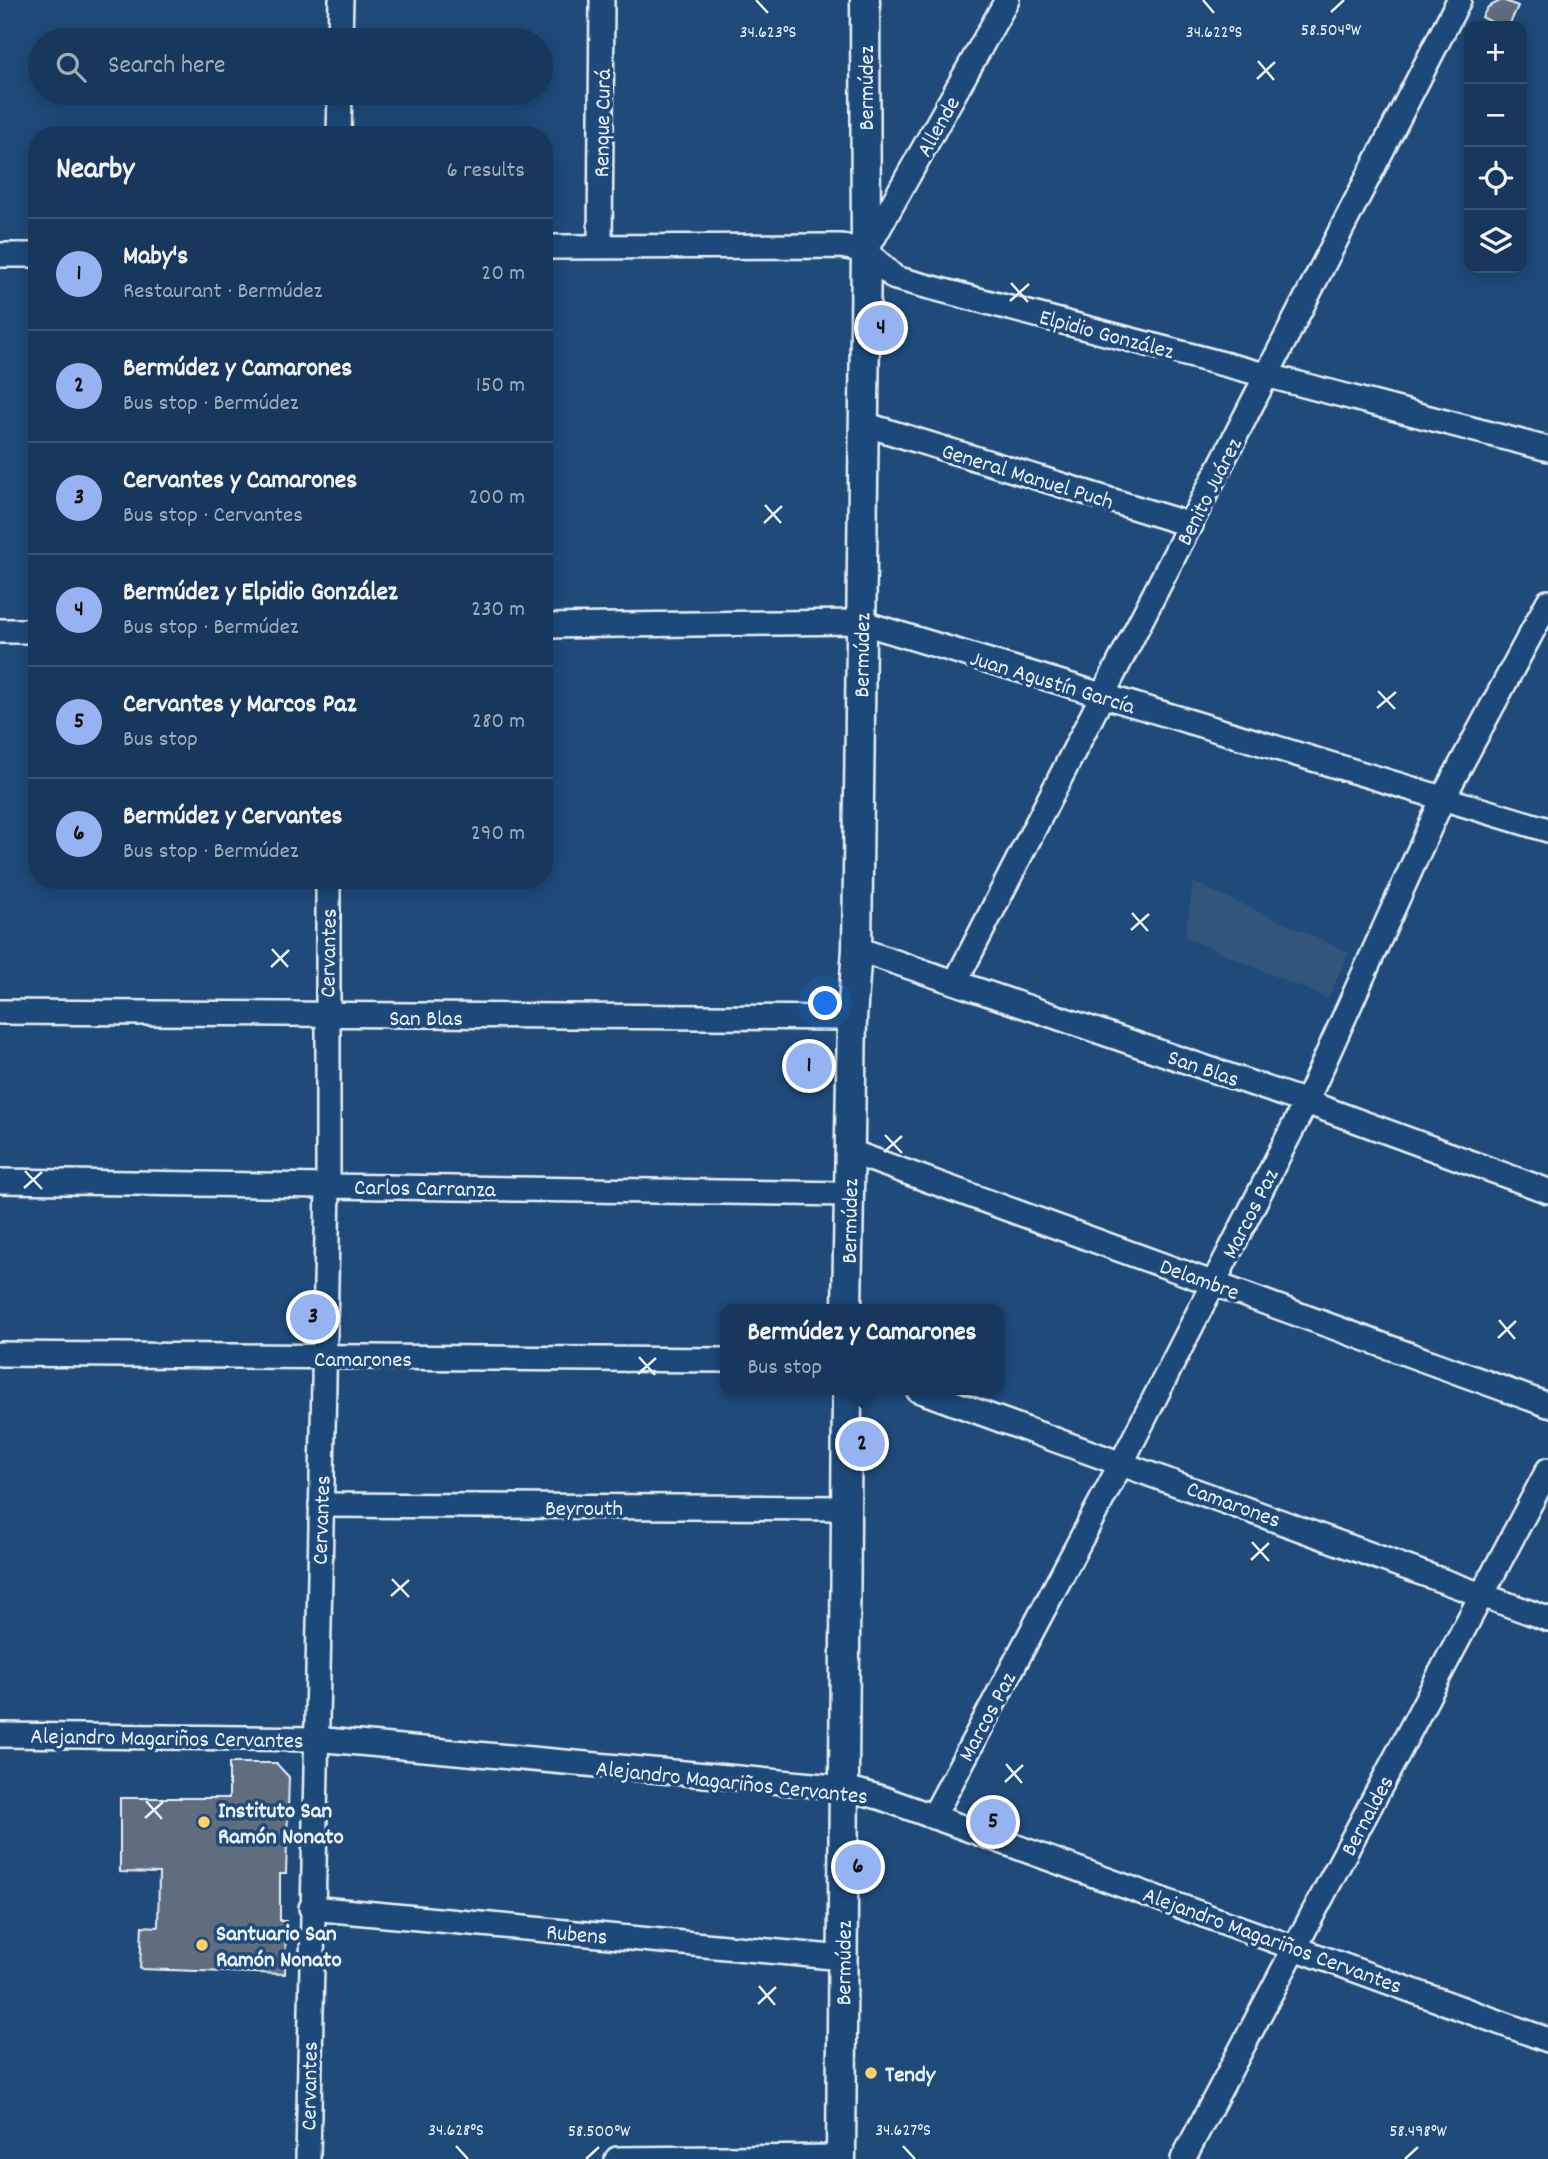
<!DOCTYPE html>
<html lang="en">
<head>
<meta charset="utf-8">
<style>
	:root { --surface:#17385c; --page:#244365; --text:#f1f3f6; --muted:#9eacbb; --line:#365272; --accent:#95b2f1 }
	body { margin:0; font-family:Dekko,sans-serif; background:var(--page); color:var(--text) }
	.controls { position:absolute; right:21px; top:21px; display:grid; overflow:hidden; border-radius:14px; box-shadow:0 4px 18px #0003 }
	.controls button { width:63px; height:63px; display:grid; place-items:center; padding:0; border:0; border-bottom:2px solid var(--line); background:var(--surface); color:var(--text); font:35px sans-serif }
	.you { position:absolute; left:826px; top:1004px; width:24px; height:24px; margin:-18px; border:5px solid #fff; border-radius:50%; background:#1a73e8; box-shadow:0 0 0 10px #1a73e833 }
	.badge { display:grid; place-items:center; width:46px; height:46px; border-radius:50%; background:var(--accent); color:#111; font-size:23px; font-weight:700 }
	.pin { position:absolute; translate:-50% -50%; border:4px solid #fff; box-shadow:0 2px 7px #0006 }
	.popup { position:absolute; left:720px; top:1304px; width:284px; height:91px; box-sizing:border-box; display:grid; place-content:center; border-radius:14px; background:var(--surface); filter:drop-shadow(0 2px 5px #0005); font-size:23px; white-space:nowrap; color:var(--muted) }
	.popup b { font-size:26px; color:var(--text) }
	.popup::after { content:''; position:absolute; left:50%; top:100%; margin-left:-14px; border:14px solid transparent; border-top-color:var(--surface) }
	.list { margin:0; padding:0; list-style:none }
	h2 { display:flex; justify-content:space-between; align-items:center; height:91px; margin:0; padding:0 28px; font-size:30px }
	h2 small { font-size:23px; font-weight:400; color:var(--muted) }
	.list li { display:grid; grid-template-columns:46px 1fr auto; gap:21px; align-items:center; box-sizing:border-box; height:112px; padding:0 28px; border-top:2px solid var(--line) }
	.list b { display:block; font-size:26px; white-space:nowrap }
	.list p { margin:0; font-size:23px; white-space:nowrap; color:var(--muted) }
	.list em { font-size:23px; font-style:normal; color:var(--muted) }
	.icon { flex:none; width:38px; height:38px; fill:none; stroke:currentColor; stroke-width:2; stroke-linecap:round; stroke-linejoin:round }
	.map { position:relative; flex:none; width:1548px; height:2159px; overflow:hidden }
	.search { position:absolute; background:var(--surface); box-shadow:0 4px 18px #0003; left:28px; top:28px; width:525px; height:77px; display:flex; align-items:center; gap:18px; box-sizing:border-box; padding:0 24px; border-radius:38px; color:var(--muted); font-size:26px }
	.panel { position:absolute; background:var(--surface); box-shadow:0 4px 18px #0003; left:28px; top:126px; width:525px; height:763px; border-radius:28px }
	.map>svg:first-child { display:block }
	.built { fill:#32547b }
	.building { fill:#5e6d7e; stroke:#e8f1f8; stroke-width:2 }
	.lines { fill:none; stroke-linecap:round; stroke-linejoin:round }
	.minor-casing { stroke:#e8f1f8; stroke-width:28 }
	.tertiary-casing { stroke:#e8f1f8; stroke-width:33 }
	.minor { stroke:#1f4a7a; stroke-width:23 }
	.tertiary { stroke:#1f4a7a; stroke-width:28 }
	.ticks { fill:none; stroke:#e8f1f8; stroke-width:2.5 }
	.poi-dot { fill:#ffd166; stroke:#1f4a7a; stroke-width:2.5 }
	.labels { text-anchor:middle; stroke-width:7; stroke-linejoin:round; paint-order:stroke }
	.street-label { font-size:23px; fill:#e8f1f8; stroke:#1f4a7a }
	.poi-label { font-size:23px; font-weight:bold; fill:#e8f1f8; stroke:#1f4a7a; text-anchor:start }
	.ticks-label { font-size:18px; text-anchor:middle; fill:#e8f1f8; stroke:#1f4a7a; stroke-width:7; stroke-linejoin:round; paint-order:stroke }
</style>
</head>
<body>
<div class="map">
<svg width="1548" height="2159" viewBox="0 0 1548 2159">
	<rect width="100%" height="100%" fill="#1f4a7a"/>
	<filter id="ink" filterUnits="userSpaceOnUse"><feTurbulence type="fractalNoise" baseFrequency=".0143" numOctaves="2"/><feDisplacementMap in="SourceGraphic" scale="14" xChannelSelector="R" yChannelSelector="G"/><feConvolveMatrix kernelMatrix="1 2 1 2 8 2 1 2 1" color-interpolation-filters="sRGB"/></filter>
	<g filter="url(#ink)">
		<path class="built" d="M1193,882L1349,952L1328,999L1185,937Z"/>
		<g class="building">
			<path d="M1502,0L1518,6L1509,26H1499L1482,17L1488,7Z"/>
			<path d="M229,1763H276L289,1777L286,1874H280V1921H286L285,1974L140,1969L142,1926L158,1927L159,1873L120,1872V1798H229Z"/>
		</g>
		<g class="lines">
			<defs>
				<g id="minor">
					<path d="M340,40L341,0"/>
					<path d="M339,135L340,93"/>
					<path d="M600,245L602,0"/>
					<path d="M544,247L841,246L866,251L895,278L1548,449"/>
					<path d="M866,251L1007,0"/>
					<path d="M0,255H37"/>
					<path d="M864,424L1191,525"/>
					<path d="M544,626L860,622L1548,830"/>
					<path d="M0,631H37"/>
					<path d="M857,949L1306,1102L1548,1191"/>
					<path d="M956,981L1459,0"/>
					<path d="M0,1012L852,1018"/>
					<path d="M851,1152L1548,1405"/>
					<path d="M0,1181L849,1194"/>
					<path d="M0,1354L726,1360"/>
					<path d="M918,1390L1548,1619"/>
					<path d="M321,1505L846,1508"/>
					<path d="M0,1735L315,1739L846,1788L882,1798L1548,2040"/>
					<path d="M933,1817L1122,1462L1306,1102L1443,798L1548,602"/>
					<path d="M311,1908L843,1958"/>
					<path d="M308,2159L328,1186V880"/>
					<path d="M617,2159L841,2157"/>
					<path d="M1183,2159L1548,1470"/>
				</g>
				<g id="tertiary">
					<path id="s1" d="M847,1309L852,1018L857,949L866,251L865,0"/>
					<path id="s2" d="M841,2159L847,1390"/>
				</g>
			</defs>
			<use href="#minor" class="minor-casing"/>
			<use href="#tertiary" class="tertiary-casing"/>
			<use href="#minor" class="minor"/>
			<use href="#tertiary" class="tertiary"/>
		</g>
	</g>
	<path class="ticks" d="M756,0L768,13M1203,0L1214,13M1331,12L1344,0M1258,61L1274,80M1257,79L1275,62M1011,283L1028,302M1010,301L1029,284M765,505L781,523M764,523L782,506M1378,691L1395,709M1377,708L1396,692M1132,913L1148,931M1131,930L1149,914M272,949L288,967M271,967L289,950M885,1135L902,1153M884,1152L902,1136M25,1171L42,1189M24,1188L42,1172M1499,1320L1515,1339M1498,1338L1516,1321M639,1357L655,1375M638,1374L656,1358M1252,1542L1269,1561M1251,1560L1269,1543M392,1579L409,1597M391,1596L409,1580M1006,1764L1022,1783M1005,1782L1023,1765M146,1801L162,1819M145,1818L163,1802M759,1986L775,2005M758,2004L776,1987M456,2146L468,2159M903,2146L915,2159M586,2159L599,2147M1405,2159L1418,2147"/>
	<g class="poi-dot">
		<circle cx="204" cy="1822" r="7"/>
		<circle cx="202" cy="1945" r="7"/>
		<circle cx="871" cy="2073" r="7"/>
	</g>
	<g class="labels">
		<g class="street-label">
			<text transform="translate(865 88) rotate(-90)" y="8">Bermúdez</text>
			<text transform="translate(601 123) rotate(-89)" y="8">Renque Curá</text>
			<text transform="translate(937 126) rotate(-61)" y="8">Allende</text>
			<text transform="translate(1107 333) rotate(15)" y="8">Elpidio González</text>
			<text transform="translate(1028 475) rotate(17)" y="8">General Manuel Puch</text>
			<text transform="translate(1208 491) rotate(-63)" y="8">Benito Juárez</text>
			<text dy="8" stroke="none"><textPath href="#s1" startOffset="654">Bermúdez</textPath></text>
			<text transform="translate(1053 681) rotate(17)" y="8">Juan Agustín García</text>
			<text transform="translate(327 953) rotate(-89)" y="8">Cervantes</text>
			<text x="426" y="1025">San Blas</text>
			<text transform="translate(1204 1067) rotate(19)" y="8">San Blas</text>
			<text transform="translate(425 1187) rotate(1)" y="8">Carlos Carranza</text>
			<text transform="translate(1249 1213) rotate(-63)" y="8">Marcos Paz</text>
			<text dy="8" stroke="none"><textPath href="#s1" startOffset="88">Bermúdez</textPath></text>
			<text transform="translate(1200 1278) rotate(20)" y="8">Delambre</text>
			<text x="363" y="1366">Camarones</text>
			<text transform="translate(1234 1503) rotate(20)" y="8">Camarones</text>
			<text x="584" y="1515">Beyrouth</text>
			<text transform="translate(320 1520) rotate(-88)" y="8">Cervantes</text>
			<text transform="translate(986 1716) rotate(-62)" y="8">Marcos Paz</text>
			<text transform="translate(167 1737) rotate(1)" y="8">Alejandro Magariños Cervantes</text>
			<text transform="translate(732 1781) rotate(6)" y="8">Alejandro Magariños Cervantes</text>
			<text transform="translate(1366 1815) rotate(-62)" y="8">Bernaldes</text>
			<text transform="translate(577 1933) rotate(5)" y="8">Rubens</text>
			<text transform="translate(1273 1939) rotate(20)" y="8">Alejandro Magariños Cervantes</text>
			<text dy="8" stroke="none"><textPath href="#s2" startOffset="196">Bermúdez</textPath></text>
			<text transform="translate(308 2086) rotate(-89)" y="8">Cervantes</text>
		</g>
		<g class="poi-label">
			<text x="218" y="1817">Instituto San<tspan x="218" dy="26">Ramón Nonato</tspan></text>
			<text x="216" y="1940">Santuario San<tspan x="216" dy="26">Ramón Nonato</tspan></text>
			<text x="885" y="2081">Tendy</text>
		</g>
	</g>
	<g class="ticks-label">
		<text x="1331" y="35">58.504°W</text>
		<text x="768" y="37">34.623°S</text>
		<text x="1214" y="37">34.622°S</text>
		<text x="456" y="2135">34.628°S</text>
		<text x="903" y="2135">34.627°S</text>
		<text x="599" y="2136">58.500°W</text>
		<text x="1418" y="2136">58.498°W</text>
	</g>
</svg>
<div class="controls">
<button>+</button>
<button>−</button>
<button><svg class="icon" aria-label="locate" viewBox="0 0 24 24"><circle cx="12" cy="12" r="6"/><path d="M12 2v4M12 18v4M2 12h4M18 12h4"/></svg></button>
<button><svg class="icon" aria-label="layers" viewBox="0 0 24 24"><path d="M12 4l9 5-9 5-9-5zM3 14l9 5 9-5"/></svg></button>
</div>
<div class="you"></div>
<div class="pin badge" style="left:809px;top:1066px">1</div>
<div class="pin badge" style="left:862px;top:1444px">2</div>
<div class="popup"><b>Bermúdez y Camarones</b>Bus stop</div>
<div class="pin badge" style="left:313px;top:1317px">3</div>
<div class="pin badge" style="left:881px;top:328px">4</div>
<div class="pin badge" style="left:993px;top:1822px">5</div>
<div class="pin badge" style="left:858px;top:1867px">6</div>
<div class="search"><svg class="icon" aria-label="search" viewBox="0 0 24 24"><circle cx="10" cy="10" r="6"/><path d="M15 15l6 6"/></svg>Search here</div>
<section class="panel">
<h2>Nearby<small>6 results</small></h2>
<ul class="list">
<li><span class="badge">1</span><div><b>Maby's</b><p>Restaurant · Bermúdez</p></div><em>20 m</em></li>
<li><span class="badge">2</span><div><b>Bermúdez y Camarones</b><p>Bus stop · Bermúdez</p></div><em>150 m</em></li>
<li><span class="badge">3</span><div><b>Cervantes y Camarones</b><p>Bus stop · Cervantes</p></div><em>200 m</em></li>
<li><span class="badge">4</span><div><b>Bermúdez y Elpidio González</b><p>Bus stop · Bermúdez</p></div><em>230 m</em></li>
<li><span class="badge">5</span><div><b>Cervantes y Marcos Paz</b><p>Bus stop</p></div><em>280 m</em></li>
<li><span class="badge">6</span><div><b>Bermúdez y Cervantes</b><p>Bus stop · Bermúdez</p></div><em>290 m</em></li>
</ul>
</section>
</div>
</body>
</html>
